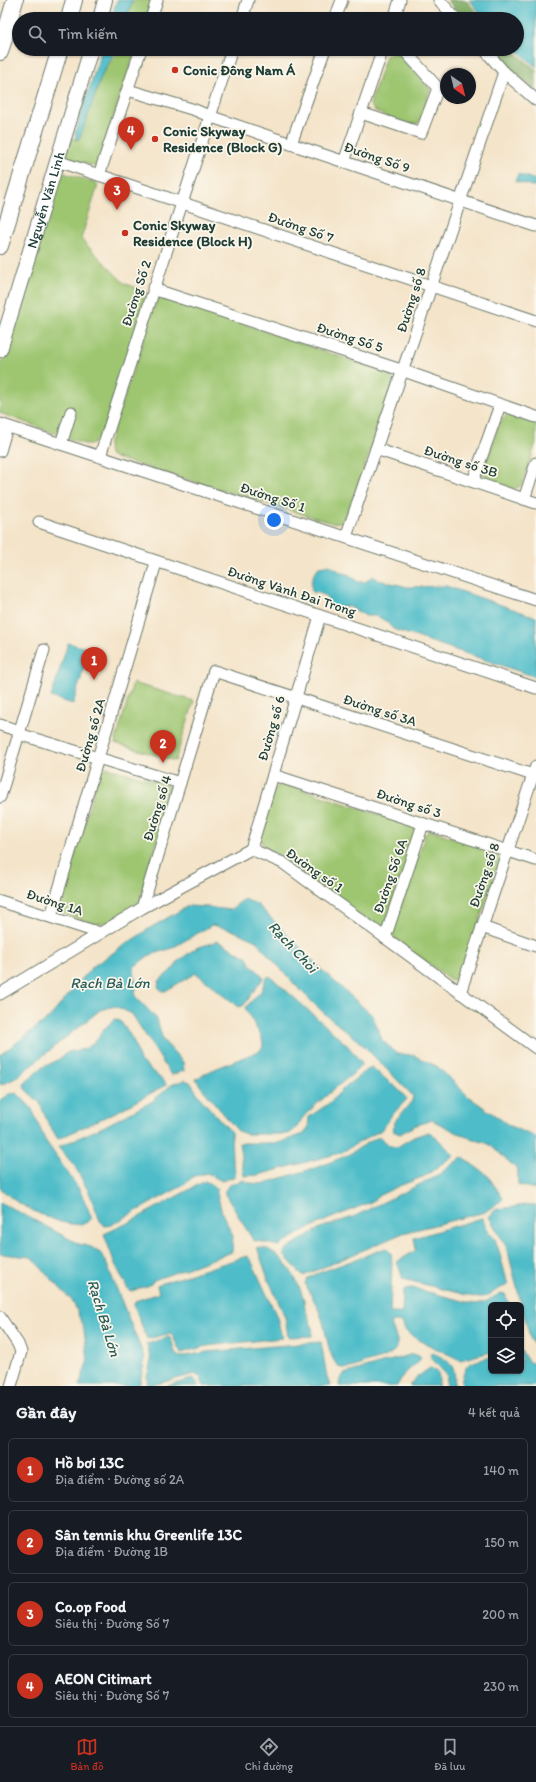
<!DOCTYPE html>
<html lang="vi">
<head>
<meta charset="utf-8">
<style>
	:root { --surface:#171b24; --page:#20242c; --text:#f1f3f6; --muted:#9ea1a6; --line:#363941; --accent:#c8321e }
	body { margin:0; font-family:Itim,sans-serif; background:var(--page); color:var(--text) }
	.controls { position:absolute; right:12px; bottom:12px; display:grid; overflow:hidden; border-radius:6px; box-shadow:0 1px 3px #0004 }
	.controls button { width:36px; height:36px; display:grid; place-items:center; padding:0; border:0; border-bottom:1px solid var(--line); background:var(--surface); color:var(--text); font:20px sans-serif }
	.compass { position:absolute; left:440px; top:68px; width:36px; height:36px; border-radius:50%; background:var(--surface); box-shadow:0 1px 3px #0004; rotate:145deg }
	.you { position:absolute; left:274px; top:520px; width:14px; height:14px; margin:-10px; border:3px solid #fff; border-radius:50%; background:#1a73e8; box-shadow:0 0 0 6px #1a73e833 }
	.badge { display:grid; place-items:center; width:26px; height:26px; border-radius:50%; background:var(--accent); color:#fff; font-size:13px; font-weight:700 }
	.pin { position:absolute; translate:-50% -33px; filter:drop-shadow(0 1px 2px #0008) }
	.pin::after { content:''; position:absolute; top:21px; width:14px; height:12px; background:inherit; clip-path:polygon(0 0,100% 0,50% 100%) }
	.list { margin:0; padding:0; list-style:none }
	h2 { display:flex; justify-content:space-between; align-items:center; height:52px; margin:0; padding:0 16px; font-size:17px }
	h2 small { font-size:13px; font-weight:400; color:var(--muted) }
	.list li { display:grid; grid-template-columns:26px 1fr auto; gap:12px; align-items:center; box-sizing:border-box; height:64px; margin:0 8px 8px; padding:0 8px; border:1px solid var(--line); border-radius:6px }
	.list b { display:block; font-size:15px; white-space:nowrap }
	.list p { margin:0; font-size:13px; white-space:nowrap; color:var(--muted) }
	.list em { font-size:13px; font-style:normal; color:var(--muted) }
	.icon { flex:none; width:22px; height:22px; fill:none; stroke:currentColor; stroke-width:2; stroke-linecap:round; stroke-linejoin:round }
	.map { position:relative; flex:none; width:536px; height:1386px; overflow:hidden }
	.search { position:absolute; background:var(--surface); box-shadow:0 1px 3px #0004; left:12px; right:12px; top:12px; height:44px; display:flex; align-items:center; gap:10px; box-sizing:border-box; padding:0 14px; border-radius:22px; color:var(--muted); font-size:15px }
	.sheet { height:340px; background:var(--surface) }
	nav { display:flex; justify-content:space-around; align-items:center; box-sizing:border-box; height:56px; border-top:1px solid var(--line); background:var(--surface); font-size:11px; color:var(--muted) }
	nav a { display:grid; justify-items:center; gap:2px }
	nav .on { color:var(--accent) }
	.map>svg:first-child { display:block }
	.green { fill:#9ec671; stroke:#5e8252 }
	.forest { fill:#7eab63; stroke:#4e744c }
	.water { fill:#50bdc9; stroke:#387d7e }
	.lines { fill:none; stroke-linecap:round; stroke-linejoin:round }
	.minor-casing { stroke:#6a7768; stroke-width:13 }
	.major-casing { stroke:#6a7768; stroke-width:16 }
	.highway-casing { stroke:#6a7768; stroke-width:18 }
	.minor { stroke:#fff; stroke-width:11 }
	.major { stroke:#fff; stroke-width:14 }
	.highway { stroke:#fff; stroke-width:16 }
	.poi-dot { fill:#c8321e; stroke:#fbf7ec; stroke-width:1.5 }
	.labels { text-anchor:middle; stroke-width:3.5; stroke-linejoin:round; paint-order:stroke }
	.poi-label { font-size:14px; font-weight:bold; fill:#1f3d34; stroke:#fbf7ec; text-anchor:start }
	.street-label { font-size:14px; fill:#1f3d34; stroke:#fbf7ec }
	.water-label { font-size:15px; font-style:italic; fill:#2b5d59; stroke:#fbf7ec }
</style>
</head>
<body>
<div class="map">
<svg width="536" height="1386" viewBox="0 0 536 1386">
	<rect width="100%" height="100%" fill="#fbf7ec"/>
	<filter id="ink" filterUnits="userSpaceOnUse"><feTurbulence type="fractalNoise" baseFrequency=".025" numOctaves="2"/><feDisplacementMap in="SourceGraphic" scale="8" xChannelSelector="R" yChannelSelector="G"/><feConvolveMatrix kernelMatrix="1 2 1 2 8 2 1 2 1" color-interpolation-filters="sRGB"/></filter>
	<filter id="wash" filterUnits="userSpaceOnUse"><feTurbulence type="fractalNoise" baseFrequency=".012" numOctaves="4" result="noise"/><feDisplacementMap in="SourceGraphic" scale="16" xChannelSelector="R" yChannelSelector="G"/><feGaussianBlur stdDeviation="0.9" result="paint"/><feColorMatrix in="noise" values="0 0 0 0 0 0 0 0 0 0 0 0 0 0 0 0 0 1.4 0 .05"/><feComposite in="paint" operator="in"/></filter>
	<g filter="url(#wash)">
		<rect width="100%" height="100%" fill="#f4e4c9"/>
		<g class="green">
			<path d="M133,0H152L146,19H127Z"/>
			<path d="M117,49H136L97,167L70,158L66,154L71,138L78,140L80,138L102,75L115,55Z"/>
			<path d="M393,52L399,53L401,55L430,89L421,119L417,124H411C400,120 373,115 370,104L386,56Z"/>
			<path d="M64,173L96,183L98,185L81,239L124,283L147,292L102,434L93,444H84L0,413V368L59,178Z"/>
			<path d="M159,297H165L390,374L393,381L392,388L348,513L341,522L332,523L116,458L109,454L108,445L157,299Z"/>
			<path d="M509,413L536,422V443L522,484C515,494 499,484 489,481L486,479L483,472L501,419Z"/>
			<path d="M133,683L194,701L175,761L115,743Z"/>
			<path d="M106,767L166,784L172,791L139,902C135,907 130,910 124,913C98,929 95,924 68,915L64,913L60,905L100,770Z"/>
			<path d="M282,783L413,826L416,832L384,927L376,928L263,845L260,836L273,790Z"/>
			<path d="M431,830L497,853L500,860L461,975L455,979L451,980L393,937L392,933L426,833Z"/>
		</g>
		<g class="forest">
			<path d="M447,0H466L482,19H464Z"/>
			<path d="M492,49H512L536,70V91L505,64Z"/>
		</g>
		<g class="water">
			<path d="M117,0H133L126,19H111Z"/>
			<path d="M469,0H536V67L516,49L517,19H485Z"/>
			<path d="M102,49H116L102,75L80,137L76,140L75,133Z"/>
			<path d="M518,174L536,180L535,187L515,181Z"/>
			<path d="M330,565L342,573L348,574L358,582H365L373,576L378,580L408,587L446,586L536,617V677L393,629L387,622L377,616H366L348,606L337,607L330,605C327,595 323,593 312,592C310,582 312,575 319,567Z"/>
			<path d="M68,643L90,649L73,704L51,697Z"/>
			<path d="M244,899L257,904L323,971L373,1016L382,1040L397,1054L413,1055L438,1067L469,1097L510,1126L536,1137V1189L518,1185V1170L489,1144L464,1136L432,1120L416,1125L400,1134L393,1131L395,1121L412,1101L413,1096L361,1043L327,1016L298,988L256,941L232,930L212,925L172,948L148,956L134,967L136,988L135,996L157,1019L163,1040L183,1062L184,1071L171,1075L132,1014L115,1006L100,1010L14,1079L0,1085V1055L49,1018L92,967L150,928L188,906L207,907L230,910Z"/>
			<path d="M218,941L247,957L251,965L264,977L244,1005L240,1007L236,1005L196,973L165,991H162L158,987L159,981L176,966L177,962L196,948Z"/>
			<path d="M270,976L347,1045L362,1063L361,1066L354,1073C337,1086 321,1100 306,1114C299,1121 298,1130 288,1134H246L238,1131L201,1087L196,1079L210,1071L259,1051L263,1047L262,1038L245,1008L261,991L266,978Z"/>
			<path d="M115,1019L120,1021L127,1030L134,1042L140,1061L165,1082L166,1085L120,1110L58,1139L48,1123L40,1103L25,1089L24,1084L41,1068L58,1060L68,1052L85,1049L94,1043L104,1029Z"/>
			<path d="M371,1067L398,1089L407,1099L391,1116L383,1129L340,1153L258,1175L244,1176L239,1143H278L304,1134L308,1128L309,1117L328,1104L346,1086Z"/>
			<path d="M185,1080L190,1082L202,1100L231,1132L232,1159L236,1176L222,1181L207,1173L194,1176L182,1186L111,1225L105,1226L100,1221L90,1194L74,1165L58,1147L103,1127L153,1101L171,1085Z"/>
			<path d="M17,1093L32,1109L45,1140L79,1189L92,1218C79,1236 32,1211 17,1202C11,1198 6,1193 0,1188V1100L9,1094Z"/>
			<path d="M428,1132L433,1134L454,1155L425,1176L399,1186L380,1195L371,1202L329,1219L303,1231L279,1246L253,1240L225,1194V1190L231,1184L244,1180L249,1183L262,1184L318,1167L346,1156L374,1139L380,1137L390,1146L397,1147L414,1137Z"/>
			<path d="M462,1157L487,1175L503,1198L502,1200L485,1212L403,1233L303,1276L284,1255L285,1250L320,1228L353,1217L437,1176Z"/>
			<path d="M205,1181L212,1185L216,1189L222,1213L233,1236L232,1252L154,1280L150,1285L131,1291L128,1289L115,1264L104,1234L130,1222Z"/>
			<path d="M0,1202L79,1244L91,1247L103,1255L145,1359L139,1386H79L88,1360L84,1330L74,1303L31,1257L0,1254Z"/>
			<path d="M526,1205H536V1349L530,1338L507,1248L489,1217L495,1210L499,1209Z"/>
			<path d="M482,1218L488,1231L495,1239L499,1251L508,1285C498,1288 489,1297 478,1298L403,1279L397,1262L416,1250L414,1238Z"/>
			<path d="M257,1247C280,1247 297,1278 303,1297C305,1301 304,1305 305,1309C308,1317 314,1327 312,1336L288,1337L285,1317L267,1276Z"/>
			<path d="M386,1248L391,1253L392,1263L390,1313H402L403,1292L406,1289L412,1288L475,1304L485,1302L501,1293L505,1294L509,1305H491V1352L460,1360C449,1354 411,1338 406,1331C404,1329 403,1325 402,1322H390L397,1340V1348C389,1357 378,1359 367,1362C360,1365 348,1371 340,1367C329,1362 326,1330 322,1319C318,1306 311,1295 305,1283L307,1279L316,1274Z"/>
			<path d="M247,1256L251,1260L277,1317L282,1338L206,1346L181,1353L171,1333L147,1339L134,1305L135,1301L159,1293L157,1285L159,1284Z"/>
			<path d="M169,1337L171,1339L176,1355L180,1357L207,1352L321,1342L327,1377L330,1386H204L200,1377L195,1374L148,1386L147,1377L151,1360L147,1344Z"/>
			<path d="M521,1351C526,1356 527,1365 536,1363V1386H461C464,1362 469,1363 491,1357V1371H521Z"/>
			<path d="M433,1353C450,1361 457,1366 454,1386H446L447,1376C443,1370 432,1361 430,1354Z"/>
			<path d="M413,1354L419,1356L421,1359L403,1375L397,1386H339L340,1379L344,1374Z"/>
			<path d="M430,1368C440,1371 440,1377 438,1386H409L417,1377Z"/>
			<path d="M193,1379L196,1381L198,1386H166Z"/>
		</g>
	</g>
	<g filter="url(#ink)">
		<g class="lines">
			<defs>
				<g id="minor">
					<path d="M439,0L456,19"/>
					<path d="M151,19L157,0"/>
					<path d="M242,19L248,0"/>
					<path d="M335,19L342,0"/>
					<path d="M394,19L400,0"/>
					<path d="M484,49L504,72L536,100"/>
					<path d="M128,90L195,110L209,116L291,144L536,226"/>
					<path d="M361,113L421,133L438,88L403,49"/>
					<path d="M291,144L325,49"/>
					<path d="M57,161L536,321"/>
					<path d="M344,162L383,49"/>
					<path d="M99,175L141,49"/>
					<path d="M153,289L404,371L536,417"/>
					<path d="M0,424L536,600"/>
					<path d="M61,444L71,412"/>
					<path d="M376,449L536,503"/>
					<path d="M0,451L7,427"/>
					<path d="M100,456L232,49"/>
					<path d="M473,481L500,405"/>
					<path d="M524,499L536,463"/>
					<path d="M39,522L536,688"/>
					<path d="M346,537L504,72"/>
					<path d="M0,725L20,731"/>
					<path d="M19,734L180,783"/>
					<path d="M273,775L536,860"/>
					<path d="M0,797L44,650"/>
					<path d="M251,849L283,863L536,1048"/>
					<path d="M251,849L320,616"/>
					<path d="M0,901L100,933"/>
					<path d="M142,908L214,671L536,776"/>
					<path d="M51,916L156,563"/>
					<path d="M482,927L536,946"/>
					<path d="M385,938L423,824"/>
					<path d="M460,993L536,766"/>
					<path d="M0,994L142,908L251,849"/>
					<path d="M0,1317L18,1344L21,1352L11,1386"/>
				</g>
				<g id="major">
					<path d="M100,19L105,0"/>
					<path id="s1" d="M0,350L91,49"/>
				</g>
				<g id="highway">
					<path d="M69,19L74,0"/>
					<path d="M0,52L15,0"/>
					<path d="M0,246L60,49"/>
				</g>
			</defs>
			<use href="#minor" class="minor-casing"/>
			<use href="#major" class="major-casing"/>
			<use href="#highway" class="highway-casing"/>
			<use href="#minor" class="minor"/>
			<use href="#major" class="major"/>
			<use href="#highway" class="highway"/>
		</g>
	</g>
	<g class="poi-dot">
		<circle cx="175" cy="70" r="4"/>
		<circle cx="155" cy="139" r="4"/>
		<circle cx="125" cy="233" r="4"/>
	</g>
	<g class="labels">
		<g class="poi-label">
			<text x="183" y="75">Conic Đông Nam Á</text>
			<text x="163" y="136">Conic Skyway<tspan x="163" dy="16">Residence (Block G)</tspan></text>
			<text x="133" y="230">Conic Skyway<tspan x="133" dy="16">Residence (Block H)</tspan></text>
		</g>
		<g class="street-label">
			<text transform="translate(377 157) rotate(19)" y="5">Đường Số 9</text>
			<text dy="5" stroke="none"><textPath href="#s1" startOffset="157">Nguyễn Văn Linh</textPath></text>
			<text transform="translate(301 227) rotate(19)" y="5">Đường Số 7</text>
			<text transform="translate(136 293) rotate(-72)" y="5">Đường Số 2</text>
			<text transform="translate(411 300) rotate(-72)" y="5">Đường số 8</text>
			<text transform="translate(350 337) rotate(18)" y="5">Đường Số 5</text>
			<text transform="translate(461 461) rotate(18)" y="5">Đường số 3B</text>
			<text transform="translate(273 497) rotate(18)" y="5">Đường Số 1</text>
			<text transform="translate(292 591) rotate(18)" y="5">Đường Vành Đai Trong</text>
			<text transform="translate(380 710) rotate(18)" y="5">Đường số 3A</text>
			<text transform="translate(271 728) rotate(-74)" y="5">Đường số 6</text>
			<text transform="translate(90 735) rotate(-74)" y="5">Đường số 2A</text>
			<text transform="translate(409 803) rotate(18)" y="5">Đường số 3</text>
			<text transform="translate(157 808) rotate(-73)" y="5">Đường số 4</text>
			<text transform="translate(315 870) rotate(35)" y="5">Đường số 1</text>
			<text transform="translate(484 875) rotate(-71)" y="5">Đường số 8</text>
			<text transform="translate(390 876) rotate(-71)" y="5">Đường Số 6A</text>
			<text transform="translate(55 902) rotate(18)" y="5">Đường 1A</text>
		</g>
		<g class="water-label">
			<text transform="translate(293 947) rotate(47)" y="5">Rạch Chòi</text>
			<text x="110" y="988">Rạch Bà Lớn</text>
			<text transform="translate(104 1318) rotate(73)" y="5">Rạch Bà Lớn</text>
		</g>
	</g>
</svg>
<div class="controls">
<button><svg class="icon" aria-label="locate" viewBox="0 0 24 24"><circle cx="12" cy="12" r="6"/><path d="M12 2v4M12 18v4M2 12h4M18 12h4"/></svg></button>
<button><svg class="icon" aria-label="layers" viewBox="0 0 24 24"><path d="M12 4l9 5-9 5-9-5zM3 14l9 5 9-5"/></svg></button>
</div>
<svg class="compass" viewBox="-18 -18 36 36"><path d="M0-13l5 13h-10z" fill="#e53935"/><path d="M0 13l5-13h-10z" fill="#9ea1a6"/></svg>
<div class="you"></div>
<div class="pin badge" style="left:94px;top:680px">1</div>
<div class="pin badge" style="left:163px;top:763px">2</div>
<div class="pin badge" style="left:117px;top:210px">3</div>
<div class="pin badge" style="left:131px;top:150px">4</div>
<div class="search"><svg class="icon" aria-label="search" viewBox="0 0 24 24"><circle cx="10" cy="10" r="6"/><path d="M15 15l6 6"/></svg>Tìm kiếm</div>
</div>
<section class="sheet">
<h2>Gần đây<small>4 kết quả</small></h2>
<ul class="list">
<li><span class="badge">1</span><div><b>Hồ bơi 13C</b><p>Địa điểm · Đường số 2A</p></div><em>140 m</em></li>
<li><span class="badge">2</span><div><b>Sân tennis khu Greenlife 13C</b><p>Địa điểm · Đường 1B</p></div><em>150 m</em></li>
<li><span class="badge">3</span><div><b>Co.op Food</b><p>Siêu thị · Đường Số 7</p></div><em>200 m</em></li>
<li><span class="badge">4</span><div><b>AEON Citimart</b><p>Siêu thị · Đường Số 7</p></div><em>230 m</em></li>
</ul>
</section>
<nav>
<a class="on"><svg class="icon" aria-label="map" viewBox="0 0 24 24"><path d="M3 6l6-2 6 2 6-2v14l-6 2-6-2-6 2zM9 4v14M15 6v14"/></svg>Bản đồ</a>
<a><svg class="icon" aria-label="directions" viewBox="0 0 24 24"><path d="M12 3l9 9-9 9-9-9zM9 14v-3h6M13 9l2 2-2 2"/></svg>Chỉ đường</a>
<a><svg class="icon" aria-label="saved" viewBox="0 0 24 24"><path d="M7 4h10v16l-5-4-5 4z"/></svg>Đã lưu</a>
</nav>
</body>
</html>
